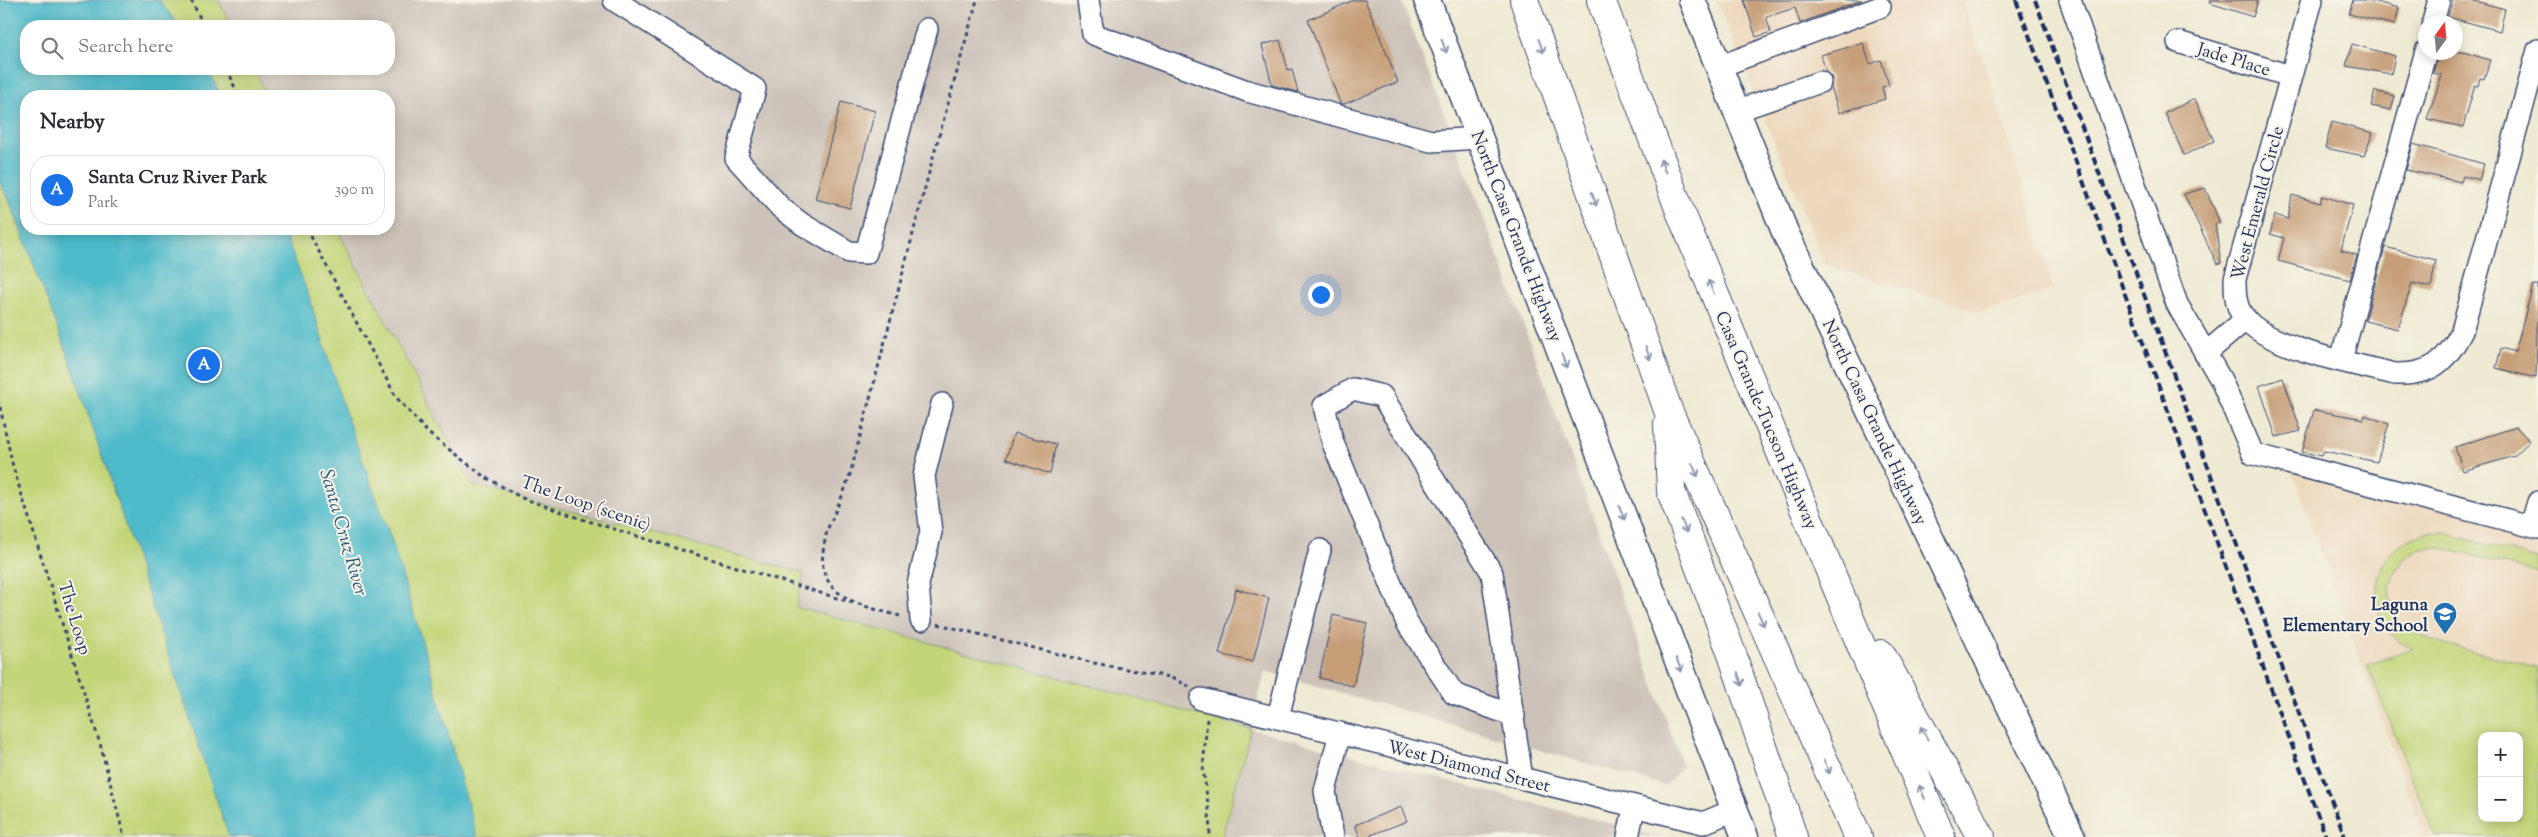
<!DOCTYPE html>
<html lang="en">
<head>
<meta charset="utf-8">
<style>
	:root { --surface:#fff; --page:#f7f7f7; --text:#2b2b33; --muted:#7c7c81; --line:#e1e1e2; --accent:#1a73e8 }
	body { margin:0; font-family:"Sorts Mill Goudy",serif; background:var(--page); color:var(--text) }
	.controls { position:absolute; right:15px; bottom:15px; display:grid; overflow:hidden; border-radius:10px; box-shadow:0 2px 12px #0003 }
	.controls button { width:45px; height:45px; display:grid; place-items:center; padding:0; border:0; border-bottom:1px solid var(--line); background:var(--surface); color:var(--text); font:25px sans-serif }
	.compass { position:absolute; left:2418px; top:15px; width:45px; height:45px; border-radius:50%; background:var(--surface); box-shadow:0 2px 12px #0003; rotate:15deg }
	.you { position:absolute; left:1320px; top:294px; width:18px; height:18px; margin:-12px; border:4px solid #fff; border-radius:50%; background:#1a73e8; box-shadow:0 0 0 8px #1a73e833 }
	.badge { display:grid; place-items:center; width:32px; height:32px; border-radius:50%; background:var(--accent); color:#fff; font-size:16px; font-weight:700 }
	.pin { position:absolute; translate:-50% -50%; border:2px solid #fff; box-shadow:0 1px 5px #0006 }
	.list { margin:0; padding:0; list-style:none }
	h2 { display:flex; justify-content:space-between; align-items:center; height:65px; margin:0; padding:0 20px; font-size:21px }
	h2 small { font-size:16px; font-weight:400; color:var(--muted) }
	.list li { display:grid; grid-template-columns:32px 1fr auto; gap:15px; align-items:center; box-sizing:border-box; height:70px; margin:0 10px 10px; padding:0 10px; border:1px solid var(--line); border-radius:20px }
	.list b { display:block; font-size:19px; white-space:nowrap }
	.list p { margin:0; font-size:16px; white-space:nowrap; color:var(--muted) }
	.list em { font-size:16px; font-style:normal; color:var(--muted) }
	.icon { flex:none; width:28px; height:28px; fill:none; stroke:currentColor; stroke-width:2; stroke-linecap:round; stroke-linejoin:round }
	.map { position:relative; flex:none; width:2538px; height:837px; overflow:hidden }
	.search { position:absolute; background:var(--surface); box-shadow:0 2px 12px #0003; left:20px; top:20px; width:375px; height:55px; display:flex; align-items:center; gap:12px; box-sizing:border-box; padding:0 18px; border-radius:20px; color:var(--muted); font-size:19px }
	.panel { position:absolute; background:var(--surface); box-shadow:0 2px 12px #0003; left:20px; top:90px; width:375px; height:145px; border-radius:20px }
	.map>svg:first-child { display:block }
	.built { fill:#edd7bb; fill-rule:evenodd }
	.industrial { fill:#ccc2b9 }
	.green { fill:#c2d578; stroke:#6e826b; fill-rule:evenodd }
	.water { fill:#4ebac9; stroke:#347494 }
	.building { fill:#c69e78 }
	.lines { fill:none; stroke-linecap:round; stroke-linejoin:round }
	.minor-casing { stroke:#3b4b70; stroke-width:24 }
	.major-casing { stroke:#3b4b70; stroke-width:29 }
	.highway-casing { stroke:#3b4b70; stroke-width:30 }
	.path { stroke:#3b4b70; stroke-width:3; stroke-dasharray:4 4; stroke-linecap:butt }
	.minor { stroke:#fff; stroke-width:21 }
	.major { stroke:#fff; stroke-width:26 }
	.highway { stroke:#fff; stroke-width:28 }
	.rail { stroke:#1b2f5e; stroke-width:4; stroke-dasharray:8 4; stroke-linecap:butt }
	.oneway { stroke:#8d97ae }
	.labels { text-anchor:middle; stroke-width:4; stroke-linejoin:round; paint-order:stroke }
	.street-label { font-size:18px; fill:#1b2f5e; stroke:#f7f3e8 }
	.poi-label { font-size:18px; font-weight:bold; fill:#1b2f5e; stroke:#f7f3e8; text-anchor:end }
	.water-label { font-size:19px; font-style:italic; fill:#2a597e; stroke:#f7f3e8 }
</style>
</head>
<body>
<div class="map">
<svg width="2538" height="837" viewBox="0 0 2538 837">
	<rect width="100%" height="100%" fill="#f7f3e8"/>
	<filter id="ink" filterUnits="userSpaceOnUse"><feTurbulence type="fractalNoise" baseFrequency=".02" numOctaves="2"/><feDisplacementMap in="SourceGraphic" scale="10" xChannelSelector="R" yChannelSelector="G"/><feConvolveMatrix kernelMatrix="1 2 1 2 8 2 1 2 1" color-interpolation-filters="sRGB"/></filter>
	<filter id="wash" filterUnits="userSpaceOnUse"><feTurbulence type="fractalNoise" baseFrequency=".0096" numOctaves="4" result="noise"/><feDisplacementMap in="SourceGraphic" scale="20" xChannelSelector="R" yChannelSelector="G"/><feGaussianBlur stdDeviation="1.12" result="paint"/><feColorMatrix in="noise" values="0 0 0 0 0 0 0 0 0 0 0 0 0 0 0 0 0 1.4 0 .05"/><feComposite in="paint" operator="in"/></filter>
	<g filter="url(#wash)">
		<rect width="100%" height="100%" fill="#efead3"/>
		<g class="built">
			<path d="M1716,0H1962L1995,96L2054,290L1981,312L1825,265Z"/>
			<path d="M2291,468L2538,534V837H2424ZM2482,736H2519V818H2482Z"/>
		</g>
		<path class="industrial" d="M218,0H1401L1519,312L1683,766L1665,786L1265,671L1251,729L1662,837H1222L1251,730L795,607L803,573L472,485L337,229H389V96H268L254,69H389V26H232Z"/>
		<g class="green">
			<path d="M0,0H218L232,26H26V69H254L268,96H26V229H337L472,485L804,573L796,607L1251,729L1222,837H0Z"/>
			<path d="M2428,532L2444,533L2538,559V573C2518,568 2499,562 2479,557C2442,547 2405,535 2391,584C2388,596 2393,617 2403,626C2426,644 2506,659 2538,667V837H2435L2367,665L2413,649C2407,645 2399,643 2394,637C2365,608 2373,557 2410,539C2415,536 2422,534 2428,532ZM2482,736H2519V818H2482Z"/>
		</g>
		<path class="water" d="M0,0H159L179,26H26V69H208L221,96H26V229H283L309,297L345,412L391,539L428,661L477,837H229L71,363L8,197L0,183Z"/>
		<g id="blocks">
			<g class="building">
				<path d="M1354,0H1365L1398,82L1344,104L1340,103L1308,20Z"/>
				<path d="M1744,0H1862L1800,23L1795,8L1766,17L1771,32L1756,37Z"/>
				<path d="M2211,0H2258L2253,17L2210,3Z"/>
				<path d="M2353,0H2368L2399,8L2395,25L2349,14Z"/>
				<path d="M2453,0H2471L2505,9L2500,31L2448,17Z"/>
				<path d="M1280,40L1288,70L1292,69L1298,92L1272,85L1262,45Z"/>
				<path d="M1863,43L1870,64L1881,60L1889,85L1882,87L1885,99L1839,113L1831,87L1832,78L1826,72L1821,55Z"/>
				<path d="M2352,44L2395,56L2391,74L2346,66Z"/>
				<path d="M2439,52H2463L2490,60L2484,79L2480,78L2478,86L2475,85L2463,127L2427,119L2442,75L2433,73Z"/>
				<path d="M2375,91L2395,96L2391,110L2371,106Z"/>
				<path d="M2195,99L2214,141L2184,155L2165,113Z"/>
				<path d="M841,102L875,111L850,208L815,199Z"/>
				<path d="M2332,122L2373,133L2364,156L2325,148Z"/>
				<path d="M2413,144L2484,164L2479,180L2463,176L2461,182L2406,170Z"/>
				<path d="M2205,188L2220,223L2215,224L2221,263L2217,264L2184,194Z"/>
				<path d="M2292,195L2320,203L2322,196L2353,205L2341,250L2357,255L2350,280L2278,261L2284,238L2270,234L2275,215L2288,219Z"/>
				<path d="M2385,247L2436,260L2431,287L2412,283L2398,329L2365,321Z"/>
				<path d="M2533,285H2538L2536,378L2496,368L2501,348L2515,352Z"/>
				<path d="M2283,378L2301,431L2276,437L2259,386Z"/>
				<path d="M2314,410L2364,419L2365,415L2389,424L2377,462L2324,451L2322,456L2302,452Z"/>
				<path d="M2516,427L2530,441L2514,456L2463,471L2455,447Z"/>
				<path d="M1014,433L1056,444L1050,474L1006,459Z"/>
				<path d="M1236,589L1269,598L1253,662L1219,654Z"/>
				<path d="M1333,615L1367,623L1353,686L1319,678Z"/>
				<path d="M1401,807L1407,821L1366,837H1360L1355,825Z"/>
			</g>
		</g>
	</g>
	<g filter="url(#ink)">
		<use href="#blocks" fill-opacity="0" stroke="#3b4b70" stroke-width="1"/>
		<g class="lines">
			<defs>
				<g id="minor">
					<path d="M614,0L755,89L736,158L781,208L802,224L849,252L866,253L927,29"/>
					<path d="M1088,0L1093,34L1247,91L1431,141L1479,138"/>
					<path d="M2070,0L2177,304L2221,380L2253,454L2538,528"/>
					<path d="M2312,0L2235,279C2235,291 2235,305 2243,316C2267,349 2356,364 2395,374C2431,375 2446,362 2462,331L2538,50"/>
					<path d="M2433,22L2439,0"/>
					<path d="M2178,42L2290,76"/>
					<path d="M1718,67L1880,7"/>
					<path d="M1736,111L1820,82"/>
					<path d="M2205,354L2246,319"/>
					<path d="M2341,360L2426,51"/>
					<path d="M2531,526L2538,502"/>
					<path d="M921,620L918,584L931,532L924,476L942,404"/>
					<path d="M1201,699L1703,823L1734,810"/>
					<path d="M1514,716L1454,694L1407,623L1333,443L1324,406L1353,389L1382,396L1492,573L1522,779"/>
					<path d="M1278,717L1320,550"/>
					<path d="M1333,837L1325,791L1340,733"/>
					<path d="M1628,837L1634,808"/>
				</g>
				<g id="major">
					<path d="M1427,0L1745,837"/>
					<path d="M1692,0L1785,232L2072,837"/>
				</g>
				<g id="highway">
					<path d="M1524,0L1668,410L1858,837"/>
					<path d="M1601,0L1680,211L1941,837"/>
					<path d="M1668,424L1671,491L1733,657L1793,837"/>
					<path d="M1881,654L1981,837"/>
				</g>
			</defs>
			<use href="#minor" class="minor-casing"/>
			<use href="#major" class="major-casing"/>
			<use href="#highway" class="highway-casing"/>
			<g class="path">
				<path d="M191,0L204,26"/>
				<path d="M226,69L239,96"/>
				<path d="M307,229L396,397L428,433L482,475L522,498L585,520L853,603"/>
				<path d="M0,407L13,467L101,747L124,837"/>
				<path d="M900,616C863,606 813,597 824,546C825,540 826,533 828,528C837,507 846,490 852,467L932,161L977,0"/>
				<path d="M938,624L1094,663L1169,677L1189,686"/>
				<path d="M1207,719L1203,769L1209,810L1210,837"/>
			</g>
			<use href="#minor" class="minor"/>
			<use href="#major" class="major"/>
			<use href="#highway" class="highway"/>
			<g class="rail">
				<path d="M2016,0L2326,837"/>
				<path d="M2035,0L2345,837"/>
			</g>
		</g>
		<defs><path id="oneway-shaft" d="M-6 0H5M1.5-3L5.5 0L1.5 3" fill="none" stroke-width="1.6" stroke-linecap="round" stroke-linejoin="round" transform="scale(1.25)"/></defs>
		<g class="oneway">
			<use href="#oneway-shaft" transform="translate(1444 46) rotate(69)"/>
			<use href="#oneway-shaft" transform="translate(1541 46) rotate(71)"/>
			<use href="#oneway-shaft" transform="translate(1663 166) rotate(-110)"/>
			<use href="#oneway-shaft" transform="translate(1594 199) rotate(71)"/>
			<use href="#oneway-shaft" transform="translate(1711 287) rotate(-113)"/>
			<use href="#oneway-shaft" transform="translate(1648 353) rotate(71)"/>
			<use href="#oneway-shaft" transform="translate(1564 361) rotate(69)"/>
			<use href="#oneway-shaft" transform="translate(1695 470) rotate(66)"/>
			<use href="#oneway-shaft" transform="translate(1622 513) rotate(69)"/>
			<use href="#oneway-shaft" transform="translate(1684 526) rotate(69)"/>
			<use href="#oneway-shaft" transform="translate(1761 619) rotate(66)"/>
			<use href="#oneway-shaft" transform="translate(1679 665) rotate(69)"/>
			<use href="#oneway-shaft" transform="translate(1740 679) rotate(72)"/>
			<use href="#oneway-shaft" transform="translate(1924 733) rotate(-119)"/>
			<use href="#oneway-shaft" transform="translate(1827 767) rotate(66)"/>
			<use href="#oneway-shaft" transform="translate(1922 792) rotate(-113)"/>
		</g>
	</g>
	<defs>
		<symbol id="school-pin" viewBox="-11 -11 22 30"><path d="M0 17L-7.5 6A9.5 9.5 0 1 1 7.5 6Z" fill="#1f6fb2" stroke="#f7f3e8"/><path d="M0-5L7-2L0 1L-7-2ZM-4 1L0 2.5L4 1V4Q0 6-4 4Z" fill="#fff"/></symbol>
	</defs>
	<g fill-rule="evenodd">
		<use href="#school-pin" x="2431" y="600" width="28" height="38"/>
	</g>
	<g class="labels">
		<g class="street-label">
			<text transform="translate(2234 59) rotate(17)" y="6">Jade Place</text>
			<text transform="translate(2257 203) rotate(-75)" y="6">West Emerald Circle</text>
			<text transform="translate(1517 236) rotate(69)" y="6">North Casa Grande Highway</text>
			<text transform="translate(1767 420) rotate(67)" y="6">Casa Grande-Tucson Highway</text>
			<text transform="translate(1875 422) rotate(65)" y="6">North Casa Grande Highway</text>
			<text transform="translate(586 503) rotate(19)" y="6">The Loop (scenic)</text>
			<text transform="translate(75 618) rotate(73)" y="6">The Loop</text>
			<text transform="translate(1469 766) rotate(14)" y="6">West Diamond Street</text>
		</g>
		<g class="poi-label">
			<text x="2428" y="610">Laguna<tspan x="2428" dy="21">Elementary School</tspan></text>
		</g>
		<g class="water-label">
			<text transform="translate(345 532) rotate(74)" y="7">Santa Cruz River</text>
		</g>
	</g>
</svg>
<div class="controls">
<button>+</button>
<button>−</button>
</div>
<svg class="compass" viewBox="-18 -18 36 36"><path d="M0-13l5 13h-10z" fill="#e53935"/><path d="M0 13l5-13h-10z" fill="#7c7c81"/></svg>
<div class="you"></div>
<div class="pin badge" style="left:204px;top:365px">A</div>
<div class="search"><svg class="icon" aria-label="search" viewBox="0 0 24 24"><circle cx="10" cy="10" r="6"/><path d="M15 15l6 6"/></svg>Search here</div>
<section class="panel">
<h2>Nearby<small></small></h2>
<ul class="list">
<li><span class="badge">A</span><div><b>Santa Cruz River Park</b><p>Park</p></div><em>390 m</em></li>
</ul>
</section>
</div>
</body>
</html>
